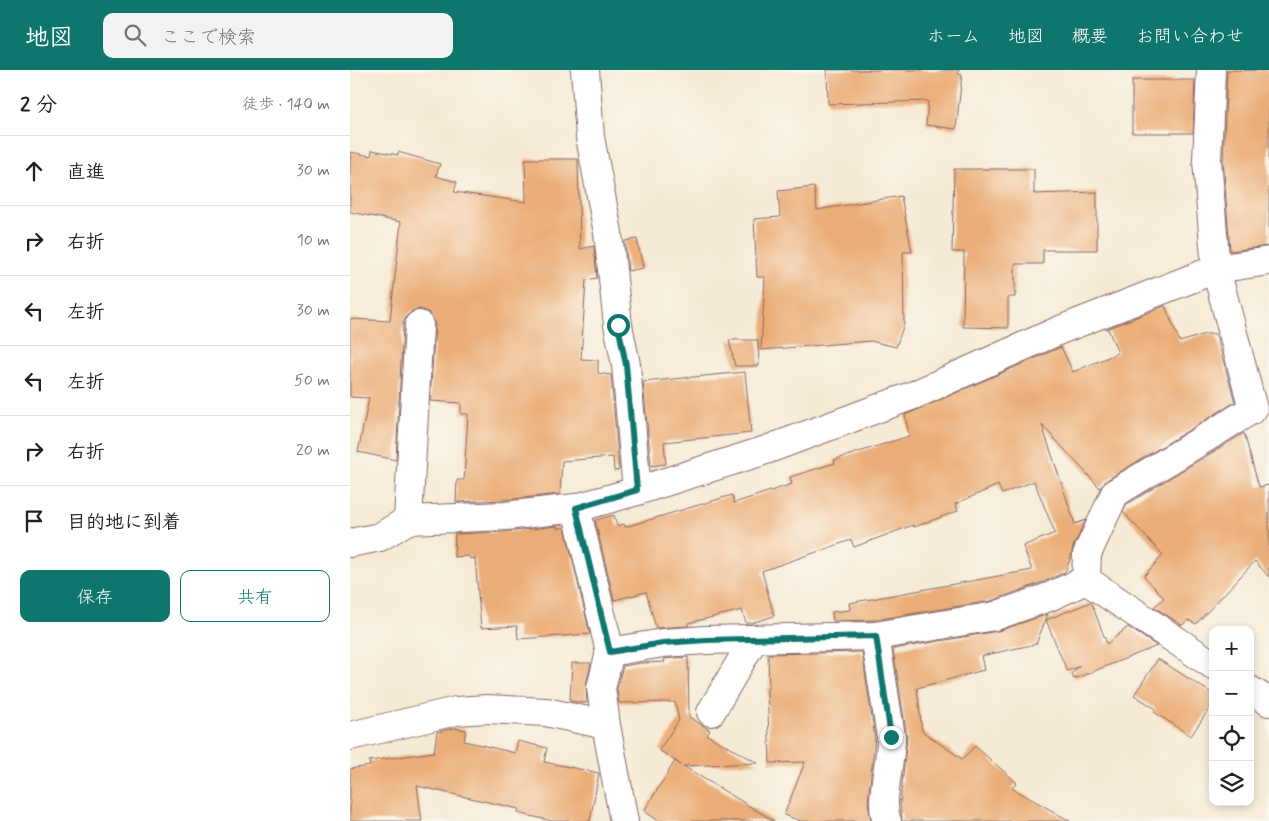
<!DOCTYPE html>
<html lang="ja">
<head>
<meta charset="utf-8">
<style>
	:root { --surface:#fff; --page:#f2f2f2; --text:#202124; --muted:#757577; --line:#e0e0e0; --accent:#0f766e }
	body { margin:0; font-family:Mynerve,"Klee One",sans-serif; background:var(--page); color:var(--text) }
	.controls { position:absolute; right:15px; bottom:15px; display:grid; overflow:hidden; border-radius:10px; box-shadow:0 2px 8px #0003 }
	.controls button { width:45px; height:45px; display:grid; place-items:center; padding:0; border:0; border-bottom:1px solid var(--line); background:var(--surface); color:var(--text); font:25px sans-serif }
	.stop { position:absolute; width:15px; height:15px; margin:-11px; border:4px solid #0f766e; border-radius:50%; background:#fff }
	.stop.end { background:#0f766e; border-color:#fff; box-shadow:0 1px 5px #0008 }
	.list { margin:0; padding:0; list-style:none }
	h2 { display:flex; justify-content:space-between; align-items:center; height:65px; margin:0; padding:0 20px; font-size:21px }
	h2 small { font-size:16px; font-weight:400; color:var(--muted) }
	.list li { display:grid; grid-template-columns:32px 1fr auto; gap:15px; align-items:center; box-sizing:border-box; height:70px; padding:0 20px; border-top:1px solid var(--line) }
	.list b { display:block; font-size:19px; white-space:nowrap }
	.list em { font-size:16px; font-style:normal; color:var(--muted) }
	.actions { display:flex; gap:10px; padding:15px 20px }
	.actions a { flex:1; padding:11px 0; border:1px solid var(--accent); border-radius:10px; text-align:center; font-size:18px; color:var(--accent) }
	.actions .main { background:var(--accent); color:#fff }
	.icon { flex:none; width:28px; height:28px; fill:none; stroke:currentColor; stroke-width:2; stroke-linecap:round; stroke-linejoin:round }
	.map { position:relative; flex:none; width:919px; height:751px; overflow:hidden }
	header { display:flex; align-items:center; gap:30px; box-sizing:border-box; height:70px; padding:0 25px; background:var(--accent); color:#fff }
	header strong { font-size:24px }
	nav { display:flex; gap:28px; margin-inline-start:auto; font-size:18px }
	.search { width:350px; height:45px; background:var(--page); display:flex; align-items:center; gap:12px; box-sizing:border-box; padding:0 18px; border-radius:10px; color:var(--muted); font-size:19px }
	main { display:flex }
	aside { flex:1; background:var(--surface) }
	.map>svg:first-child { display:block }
	.building { fill:#ebad77 }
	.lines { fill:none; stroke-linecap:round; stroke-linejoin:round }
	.minor-casing { stroke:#866666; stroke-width:30 }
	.minor { stroke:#fff; stroke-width:28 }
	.route { stroke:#0f766e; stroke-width:6 }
</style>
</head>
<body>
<header>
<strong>地図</strong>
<div class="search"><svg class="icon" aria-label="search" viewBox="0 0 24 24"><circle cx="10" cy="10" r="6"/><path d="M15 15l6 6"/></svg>ここで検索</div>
<nav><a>ホーム</a><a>地図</a><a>概要</a><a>お問い合わせ</a></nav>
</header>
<main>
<aside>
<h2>2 分<small>徒歩 · 140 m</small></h2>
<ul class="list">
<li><svg class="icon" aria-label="ahead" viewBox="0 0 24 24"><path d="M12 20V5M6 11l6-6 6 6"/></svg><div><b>直進</b></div><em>30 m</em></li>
<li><svg class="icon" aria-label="right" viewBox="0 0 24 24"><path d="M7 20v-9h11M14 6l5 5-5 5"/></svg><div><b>右折</b></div><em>10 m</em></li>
<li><svg class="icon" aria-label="left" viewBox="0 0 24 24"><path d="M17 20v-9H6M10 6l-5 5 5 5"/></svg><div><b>左折</b></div><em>30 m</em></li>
<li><svg class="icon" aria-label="left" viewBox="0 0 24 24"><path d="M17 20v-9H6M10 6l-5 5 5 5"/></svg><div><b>左折</b></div><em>50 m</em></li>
<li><svg class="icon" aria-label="right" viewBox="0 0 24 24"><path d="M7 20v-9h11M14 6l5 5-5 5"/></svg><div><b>右折</b></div><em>20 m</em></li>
<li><svg class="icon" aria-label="arrive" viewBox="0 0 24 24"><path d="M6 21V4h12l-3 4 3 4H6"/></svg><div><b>目的地に到着</b></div></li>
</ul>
<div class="actions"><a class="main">保存</a><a>共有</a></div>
</aside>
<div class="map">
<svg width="919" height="751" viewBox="0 0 919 751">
	<rect width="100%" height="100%" fill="#fbf7ec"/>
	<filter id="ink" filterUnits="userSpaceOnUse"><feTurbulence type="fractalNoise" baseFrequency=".02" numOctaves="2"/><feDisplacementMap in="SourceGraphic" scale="10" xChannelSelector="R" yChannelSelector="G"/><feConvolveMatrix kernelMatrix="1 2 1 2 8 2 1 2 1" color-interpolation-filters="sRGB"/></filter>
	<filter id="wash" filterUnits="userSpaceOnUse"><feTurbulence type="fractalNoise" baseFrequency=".0096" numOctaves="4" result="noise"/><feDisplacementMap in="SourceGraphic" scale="20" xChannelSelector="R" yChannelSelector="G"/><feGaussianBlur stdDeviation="1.12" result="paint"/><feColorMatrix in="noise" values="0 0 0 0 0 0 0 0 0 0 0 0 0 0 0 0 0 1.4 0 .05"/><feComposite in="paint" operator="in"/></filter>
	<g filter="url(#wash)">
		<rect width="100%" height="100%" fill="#f5ead4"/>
		<g id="blocks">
			<g class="building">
				<path d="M477,0H609L608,4L612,5L606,59L576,55L578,31L478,34Z"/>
				<path d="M877,0L919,1V176L880,181L873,90Z"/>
				<path d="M782,10H845L843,63H782Z"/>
				<path d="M22,80L48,85V82L90,94L86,106L107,112L104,122L176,132L175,89H228L230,179L244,176L247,208L236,210L231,289L248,290V303L261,305L269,400L264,401L263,387L212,391L210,424L154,430L106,432L107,410H114L118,344H111V333L80,331L85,255L83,248L78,242L70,239L62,241L56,247L53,254L46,390L8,382L19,328L0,327V249L40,251L51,152L0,142V82L21,86Z"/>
				<path d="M604,99H684V124L747,122V180H693V194H665V227H658V258L613,257L614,182H602Z"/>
				<path d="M464,117L467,140L551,126L562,182H553L554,254L546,277L521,271L411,280L415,207H407L404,149L430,147L428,121Z"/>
				<path d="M287,169L293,198L278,201L275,171Z"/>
				<path d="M815,236L830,272L855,264H866L885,332L757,410L750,418L692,355L725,454L736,450L723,477L721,487L715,502L693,512L641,531L524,550L483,551L482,542L500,540L499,533L682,500L673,476L705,463L684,411L652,424L648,415L605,434L608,441L564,457L563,455L504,477L501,470L412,501L424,546L401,553H396L392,540L338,553V556L306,558L296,522L264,530L245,450L264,445L267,456L274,454L275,457L382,425L384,433L442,414L440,407L485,393L484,390L559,366L555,345L711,277L723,302L768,283L758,259H756Z"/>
				<path d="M379,270H408L409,296H385Z"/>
				<path d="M395,302L401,363L314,372L316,394L301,396L293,312Z"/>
				<path d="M894,363L909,417L919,415V507L905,491L846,554L838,550L832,555L804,537L814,528L794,506L813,485L773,442L777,434Z"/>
				<path d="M207,456V459L215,457L240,564L168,569L167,556L131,558L125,488L120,489L119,486L104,487L105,464L156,462Z"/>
				<path d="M741,532L757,574L778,557L807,576L724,609L721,604L730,596L717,601L696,550Z"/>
				<path d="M698,544L686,574L631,586L634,600L567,618L572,661L612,689L625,676L667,713L662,718L720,751H552L550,733L557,667L543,579L648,561Z"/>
				<path d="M512,582L525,668L518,732L521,751H451L434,745L455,692L420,693L417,618H419L418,584Z"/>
				<path d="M338,587L339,647L360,660L357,665L408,693L333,696L424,751H309L294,741L325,691L331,695L309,680L329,650L325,632L269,633L267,619L273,596L291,593L315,592L314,589Z"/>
				<path d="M808,589L863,624V633L841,666L804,642L806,639L784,625Z"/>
				<path d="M222,593H241L236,615L237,633L220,631Z"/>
				<path d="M104,658L116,660L114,671L165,683L168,671L197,678L194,692L249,703L240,751H202L168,743L169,739L67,716L72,751H0V699L20,696L19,691L84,682L87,662Z"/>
			</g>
		</g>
	</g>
	<g filter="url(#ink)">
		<use href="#blocks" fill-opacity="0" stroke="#866666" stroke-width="1"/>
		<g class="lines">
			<defs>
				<g id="minor">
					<path d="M235,0L240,67L258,163L268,255L276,295L287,421"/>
					<path d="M226,438L260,582"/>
					<path d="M58,450L69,255"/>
					<path d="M0,473L30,467L58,450L155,446L226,438L287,421L416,380L564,325L710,260L866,199L919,191"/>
					<path d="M736,510L737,484L765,423L903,339L866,199L857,90L861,0"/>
					<path d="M736,510L863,595"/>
					<path d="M525,566L541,667C542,690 528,731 537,751"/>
					<path d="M900,620L919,632"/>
					<path d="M361,642L404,569"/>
					<path d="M0,666L106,641L137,639L196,642L256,655"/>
					<path d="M274,751L256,655L251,618L260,582L313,573L356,570L525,566L645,546L699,527L736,510"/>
				</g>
			</defs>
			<use href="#minor" class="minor-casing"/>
			<use href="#minor" class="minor"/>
		</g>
	</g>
	<g class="lines" filter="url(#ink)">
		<path class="route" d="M268,255L276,295L287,420L226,438L260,582L313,573L356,570L526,566L541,667"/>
	</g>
</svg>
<div class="controls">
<button>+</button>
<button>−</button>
<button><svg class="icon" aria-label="locate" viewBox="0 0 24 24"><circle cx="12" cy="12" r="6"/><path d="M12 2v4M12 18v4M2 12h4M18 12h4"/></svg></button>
<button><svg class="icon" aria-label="layers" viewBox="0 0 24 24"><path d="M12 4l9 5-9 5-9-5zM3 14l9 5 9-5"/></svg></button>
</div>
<div class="stop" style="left:268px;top:255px"></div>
<div class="stop end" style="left:541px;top:667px"></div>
</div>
</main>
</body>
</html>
